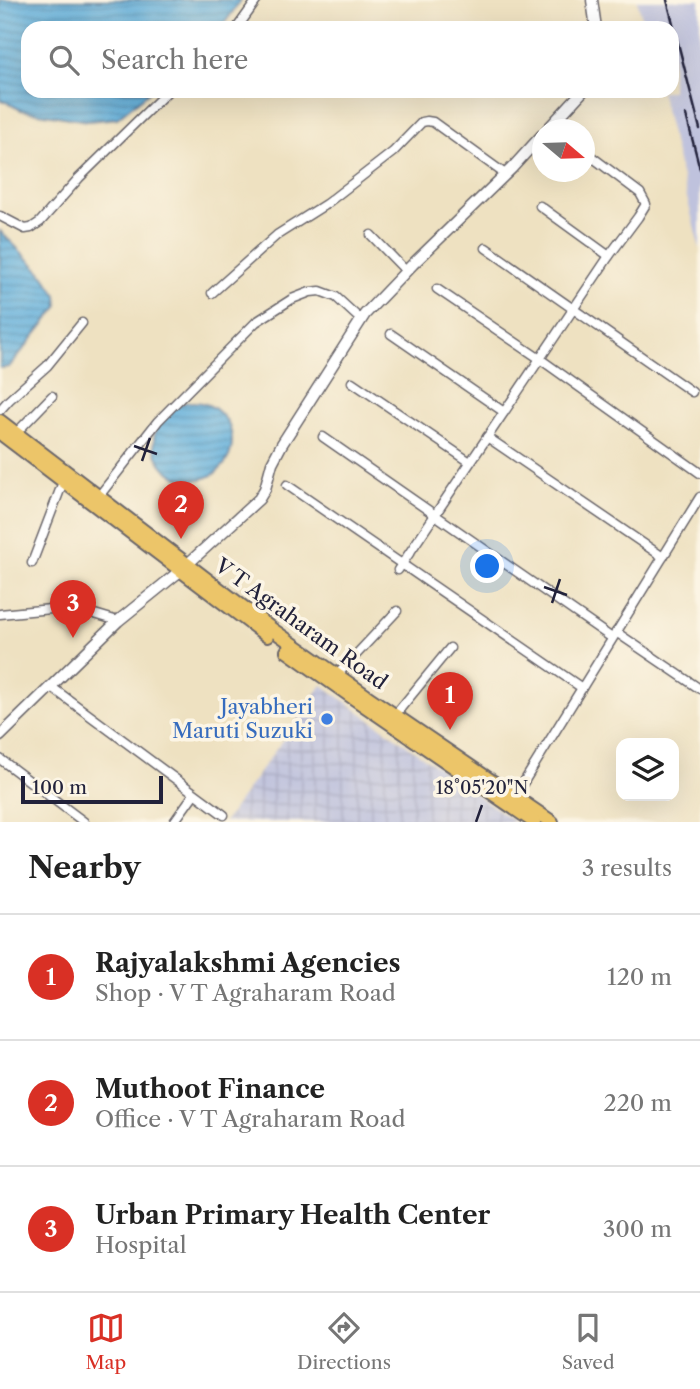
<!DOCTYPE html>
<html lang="en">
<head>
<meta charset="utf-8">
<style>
	:root { --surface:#fff; --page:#f2f2f2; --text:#222; --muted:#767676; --line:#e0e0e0; --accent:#d93025 }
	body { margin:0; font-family:"Libre Caslon Text",serif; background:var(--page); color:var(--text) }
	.controls { position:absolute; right:21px; bottom:21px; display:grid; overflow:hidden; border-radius:14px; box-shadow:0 7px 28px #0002 }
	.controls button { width:63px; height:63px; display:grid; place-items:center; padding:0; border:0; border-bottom:2px solid var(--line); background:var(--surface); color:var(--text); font:35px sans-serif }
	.compass { position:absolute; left:532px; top:119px; width:63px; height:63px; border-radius:50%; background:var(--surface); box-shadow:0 7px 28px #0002; rotate:109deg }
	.scale { position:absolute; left:21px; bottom:18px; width:142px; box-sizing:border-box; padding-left:7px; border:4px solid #22223b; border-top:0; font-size:19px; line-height:24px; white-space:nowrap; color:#22223b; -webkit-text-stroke:5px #fcf5e5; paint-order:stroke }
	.you { position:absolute; left:488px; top:567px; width:24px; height:24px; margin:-18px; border:5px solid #fff; border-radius:50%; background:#1a73e8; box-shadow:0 0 0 10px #1a73e833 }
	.badge { display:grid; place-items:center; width:46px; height:46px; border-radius:50%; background:var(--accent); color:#fff; font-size:23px; font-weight:700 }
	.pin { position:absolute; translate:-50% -58px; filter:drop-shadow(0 2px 4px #0008) }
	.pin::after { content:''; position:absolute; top:37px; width:24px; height:21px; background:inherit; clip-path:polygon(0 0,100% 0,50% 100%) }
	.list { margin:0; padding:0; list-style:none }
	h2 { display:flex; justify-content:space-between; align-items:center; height:91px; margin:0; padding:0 28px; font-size:30px }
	h2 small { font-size:23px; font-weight:400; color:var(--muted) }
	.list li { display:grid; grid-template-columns:46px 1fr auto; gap:21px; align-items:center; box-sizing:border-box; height:126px; padding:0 28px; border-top:2px solid var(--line) }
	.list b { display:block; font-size:26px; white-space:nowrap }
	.list p { margin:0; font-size:23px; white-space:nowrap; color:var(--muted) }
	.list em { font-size:23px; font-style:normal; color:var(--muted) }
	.icon { flex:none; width:38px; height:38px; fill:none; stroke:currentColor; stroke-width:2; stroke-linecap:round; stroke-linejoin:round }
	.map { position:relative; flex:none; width:700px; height:822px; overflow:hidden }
	.search { position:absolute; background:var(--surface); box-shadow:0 7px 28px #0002; left:21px; right:21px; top:21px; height:77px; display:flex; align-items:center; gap:18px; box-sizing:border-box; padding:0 24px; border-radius:21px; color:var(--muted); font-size:26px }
	.sheet { height:469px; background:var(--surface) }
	nav { display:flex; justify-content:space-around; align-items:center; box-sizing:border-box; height:98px; border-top:2px solid var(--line); background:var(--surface); font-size:19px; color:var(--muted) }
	nav a { display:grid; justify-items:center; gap:4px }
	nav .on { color:var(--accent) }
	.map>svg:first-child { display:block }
	.industrial { fill:url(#industrial-grid) }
	.railway { fill:#bfc2dd }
	.water { fill:url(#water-rules); stroke:#42698c; stroke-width:2 }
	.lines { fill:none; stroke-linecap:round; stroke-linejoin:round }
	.minor-casing { stroke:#69656a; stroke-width:11 }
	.tertiary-casing { stroke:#69656a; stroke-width:13 }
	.primary-casing { stroke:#69656a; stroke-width:16 }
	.minor { stroke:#fff; stroke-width:8 }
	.tertiary { stroke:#fff; stroke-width:10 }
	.primary { stroke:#ecc569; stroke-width:12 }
	.rail { stroke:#22223b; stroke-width:2.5 }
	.ticks { fill:none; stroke:#22223b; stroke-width:2.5 }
	.shop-dot { fill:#3f7fe0; stroke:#fcf5e5; stroke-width:2.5 }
	.labels { text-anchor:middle; stroke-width:7; stroke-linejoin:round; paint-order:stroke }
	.street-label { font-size:21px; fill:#22223b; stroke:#fcf5e5 }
	.shop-label { font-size:21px; fill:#366cbe; stroke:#fcf5e5; text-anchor:end }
	.ticks-label { font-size:18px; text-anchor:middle; fill:#22223b; stroke:#fcf5e5; stroke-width:7; stroke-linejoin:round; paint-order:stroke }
</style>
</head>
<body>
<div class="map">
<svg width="700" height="822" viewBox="0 0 700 822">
	<defs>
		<pattern id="industrial-grid" width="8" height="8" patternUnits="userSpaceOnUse" patternTransform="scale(1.75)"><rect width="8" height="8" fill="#bfc2dd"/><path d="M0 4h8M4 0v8" fill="none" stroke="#a4a6bf"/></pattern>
		<pattern id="water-rules" width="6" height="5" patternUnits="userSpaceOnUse" patternTransform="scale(1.75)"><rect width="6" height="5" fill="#63b0dc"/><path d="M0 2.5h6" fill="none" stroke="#518fb4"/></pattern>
	</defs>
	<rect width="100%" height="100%" fill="#fcf5e5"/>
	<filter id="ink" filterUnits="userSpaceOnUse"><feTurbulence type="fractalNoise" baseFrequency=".0143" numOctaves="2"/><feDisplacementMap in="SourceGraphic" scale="14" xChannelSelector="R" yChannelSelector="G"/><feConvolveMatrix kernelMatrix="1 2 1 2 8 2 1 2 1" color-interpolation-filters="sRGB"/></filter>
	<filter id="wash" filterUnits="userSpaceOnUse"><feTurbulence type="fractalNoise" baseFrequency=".00686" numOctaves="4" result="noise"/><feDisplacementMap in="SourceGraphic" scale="28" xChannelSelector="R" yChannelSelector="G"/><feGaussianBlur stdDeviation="1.57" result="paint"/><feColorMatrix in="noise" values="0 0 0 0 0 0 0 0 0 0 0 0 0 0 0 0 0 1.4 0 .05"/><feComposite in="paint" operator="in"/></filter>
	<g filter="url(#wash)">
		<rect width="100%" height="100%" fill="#eee1c1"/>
		<path class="industrial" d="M322,685L515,822H224Z"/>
		<path class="railway" d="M637,0H700V249L660,91H672V28H645Z"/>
		<g class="water">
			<path d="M0,0H241L221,28H28V91H150L117,118L88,121L21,110L0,99Z"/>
			<path d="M0,231L41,272L57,295L58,307L9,367L0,368Z"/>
			<circle cx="193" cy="441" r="39"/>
		</g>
	</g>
	<g filter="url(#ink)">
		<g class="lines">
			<defs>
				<g id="minor">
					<path d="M237,28L257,0"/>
					<path d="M540,206L609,256L638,217L646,204L640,193L584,151"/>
					<path d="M0,216L25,229L31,228L40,222L79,178L168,91"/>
					<path d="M371,235L406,271"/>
					<path d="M486,248L692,392"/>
					<path d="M437,289L540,359L700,473"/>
					<path d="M212,293L277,235L326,204L393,152L422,122L427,121L433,122L505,174"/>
					<path d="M391,334L504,412"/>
					<path d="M352,382L470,462"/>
					<path d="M0,410L9,400L47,366L82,323"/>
					<path d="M16,433L52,396"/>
					<path d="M323,437L612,638"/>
					<path d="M487,437L663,557"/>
					<path d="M287,485L582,688"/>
					<path d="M99,496L158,421L256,322L292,299L310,292L320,291L336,297L361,320"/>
					<path d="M32,563L63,482"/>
					<path d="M398,570L609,256"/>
					<path d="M0,614L71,607L118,621"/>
					<path d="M616,632L700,689"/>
					<path d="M337,675L397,611"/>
					<path d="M50,686L224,815"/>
					<path d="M395,715L450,648"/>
					<path d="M0,759L84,822"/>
					<path d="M514,798L700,497"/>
					<path d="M174,822L194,794"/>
				</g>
				<g id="tertiary">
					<path d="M592,0L596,28"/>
					<path d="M547,130L583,91"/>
					<path d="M0,736L118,621L180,571L259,499L265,489L272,463L282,444L365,314L413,264L512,168L542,135"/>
				</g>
				<g id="primary">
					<path d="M0,421L273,630L368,697L552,822"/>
					<path d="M0,433L267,636"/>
					<path d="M287,651L352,697L534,822"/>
				</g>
			</defs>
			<use href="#minor" class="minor-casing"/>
			<use href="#tertiary" class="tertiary-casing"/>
			<use href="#primary" class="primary-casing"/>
			<use href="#minor" class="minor"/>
			<use href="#tertiary" class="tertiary"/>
			<use href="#primary" class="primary"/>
			<g class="rail">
				<path d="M667,0L700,129"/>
				<path d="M686,115L700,169"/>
			</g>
		</g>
	</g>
	<path class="ticks" d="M134,446L157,454M142,461L150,438M544,587L567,595M552,603L560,579M476,822L482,805"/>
	<circle class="shop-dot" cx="327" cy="719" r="7"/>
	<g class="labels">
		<g class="street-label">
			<text transform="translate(301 624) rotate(36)" y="7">V T Agraharam Road</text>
		</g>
		<g class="shop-label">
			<text x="313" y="714">Jayabheri<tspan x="313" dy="24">Maruti Suzuki</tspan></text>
		</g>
	</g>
	<g class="ticks-label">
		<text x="482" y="794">18°05'20"N</text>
	</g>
</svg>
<div class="controls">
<button><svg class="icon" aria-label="layers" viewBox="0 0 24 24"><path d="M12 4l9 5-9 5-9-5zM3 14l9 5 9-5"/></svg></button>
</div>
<svg class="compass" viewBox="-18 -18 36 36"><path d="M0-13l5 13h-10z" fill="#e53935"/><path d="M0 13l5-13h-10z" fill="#767676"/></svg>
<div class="scale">100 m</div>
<div class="you"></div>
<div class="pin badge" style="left:450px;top:730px">1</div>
<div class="pin badge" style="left:181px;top:539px">2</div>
<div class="pin badge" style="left:73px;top:638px">3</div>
<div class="search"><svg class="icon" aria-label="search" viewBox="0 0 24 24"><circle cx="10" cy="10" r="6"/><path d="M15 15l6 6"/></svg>Search here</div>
</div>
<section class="sheet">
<h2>Nearby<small>3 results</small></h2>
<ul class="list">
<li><span class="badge">1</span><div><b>Rajyalakshmi Agencies</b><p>Shop · V T Agraharam Road</p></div><em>120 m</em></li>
<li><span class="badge">2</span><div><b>Muthoot Finance</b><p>Office · V T Agraharam Road</p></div><em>220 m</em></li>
<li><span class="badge">3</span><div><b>Urban Primary Health Center</b><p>Hospital</p></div><em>300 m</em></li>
</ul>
</section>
<nav>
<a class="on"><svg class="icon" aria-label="map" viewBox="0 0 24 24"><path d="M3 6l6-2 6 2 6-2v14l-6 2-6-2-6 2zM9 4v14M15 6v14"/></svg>Map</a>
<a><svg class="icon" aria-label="directions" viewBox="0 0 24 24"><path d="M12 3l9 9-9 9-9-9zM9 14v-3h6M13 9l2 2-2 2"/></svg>Directions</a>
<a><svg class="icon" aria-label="saved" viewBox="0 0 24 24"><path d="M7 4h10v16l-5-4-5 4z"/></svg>Saved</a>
</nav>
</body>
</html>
